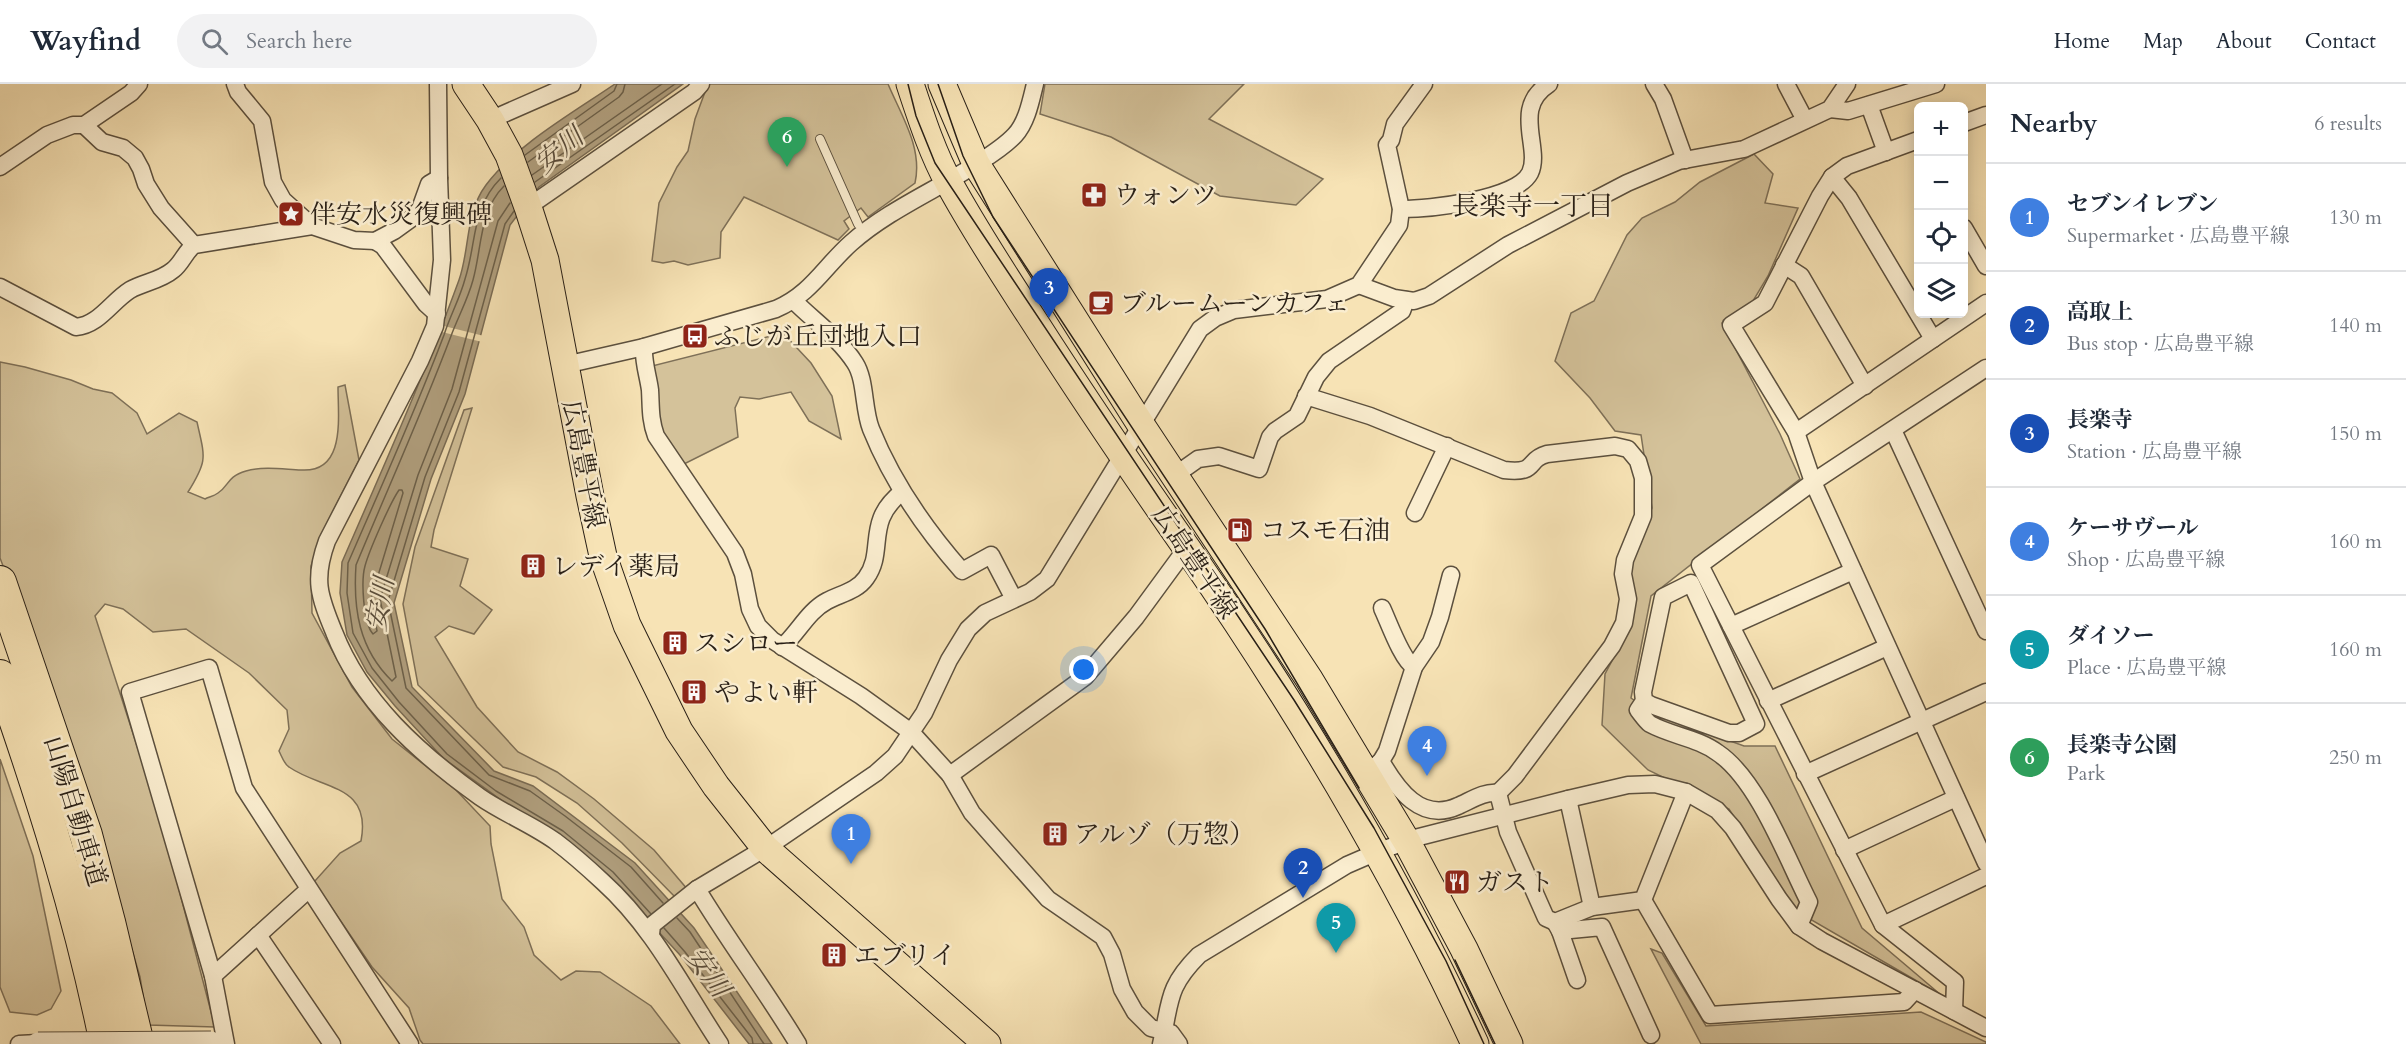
<!DOCTYPE html>
<html lang="en">
<head>
<meta charset="utf-8">
<style>
	:root { --surface:#fff; --page:#f2f2f3; --text:#1f2937; --muted:#747a83; --line:#e0e1e3; --accent:#d93025 }
	body { margin:0; font-family:Cardo,"Noto Serif JP",serif; background:var(--page); color:var(--text) }
	.controls { position:absolute; right:18px; top:18px; display:grid; overflow:hidden; border-radius:9px; box-shadow:0 3px 15px #0003 }
	.controls button { width:54px; height:54px; display:grid; place-items:center; padding:0; border:0; border-bottom:2px solid var(--line); background:var(--surface); color:var(--text); font:30px sans-serif }
	.you { position:absolute; left:1084px; top:586px; width:21px; height:21px; margin:-15px; border:4px solid #fff; border-radius:50%; background:#1a73e8; box-shadow:0 0 0 9px #1a73e833 }
	.badge { display:grid; place-items:center; width:39px; height:39px; border-radius:50%; background:var(--accent); color:#fff; font-size:20px; font-weight:700 }
	.pin { position:absolute; translate:-50% -50px; filter:drop-shadow(0 2px 3px #0008) }
	.pin::after { content:''; position:absolute; top:32px; width:21px; height:18px; background:inherit; clip-path:polygon(0 0,100% 0,50% 100%) }
	.list { margin:0; padding:0; list-style:none }
	h2 { display:flex; justify-content:space-between; align-items:center; height:78px; margin:0; padding:0 24px; font-size:26px }
	h2 small { font-size:20px; font-weight:400; color:var(--muted) }
	.list li { display:grid; grid-template-columns:39px 1fr auto; gap:18px; align-items:center; box-sizing:border-box; height:108px; padding:0 24px; border-top:2px solid var(--line) }
	.list b { display:block; font-size:22px; white-space:nowrap }
	.list p { margin:0; font-size:20px; white-space:nowrap; color:var(--muted) }
	.list em { font-size:20px; font-style:normal; color:var(--muted) }
	.icon { flex:none; width:33px; height:33px; fill:none; stroke:currentColor; stroke-width:2; stroke-linecap:round; stroke-linejoin:round }
	.map { position:relative; flex:none; width:1986px; height:960px; overflow:hidden }
	header { display:flex; align-items:center; gap:36px; box-sizing:border-box; height:84px; padding:0 30px; background:var(--surface); border-bottom:2px solid var(--line) }
	header strong { font-size:28px }
	nav { display:flex; gap:33px; margin-inline-start:auto; font-size:21px }
	.search { width:420px; height:54px; background:var(--page); display:flex; align-items:center; gap:15px; box-sizing:border-box; padding:0 21px; border-radius:33px; color:var(--muted); font-size:22px }
	main { display:flex }
	aside { flex:1; background:var(--surface) }
	.map>svg:first-child { display:block }
	.green { fill:#d4c29a; stroke:#7e7058; stroke-width:1.5 }
	.water { fill:#b1a07f; stroke:#7a6c55; stroke-width:1.5 }
	.pier { fill:#f7e3b5 }
	.lines { fill:none; stroke-linecap:round; stroke-linejoin:round }
	.shore { stroke:#6c604a; stroke-width:1.5 }
	.service-casing { stroke:#5c503e; stroke-width:10 }
	.minor-casing { stroke:#5c503e; stroke-width:19 }
	.primary-casing { stroke:#281f16; stroke-width:29 }
	.motorway-casing { stroke:#281f16; stroke-width:34 }
	.service { stroke:#faedcf; stroke-width:8 }
	.minor { stroke:#faedcf; stroke-width:16 }
	.primary { stroke:#f7e3b5; stroke-width:27 }
	.motorway { stroke:#f7e3b5; stroke-width:32 }
	.tram { stroke:#281f16; stroke-width:1.5 }
	.tertiary-bridge-casing { stroke:#5c503e; stroke-width:23; stroke-linecap:butt }
	.tertiary-bridge { stroke:#faedcf; stroke-width:21 }
	.labels { text-anchor:middle; stroke-width:5; stroke-linejoin:round; paint-order:stroke }
	.poi-label { font-size:26px; fill:#281f16; stroke:#faedcf; text-anchor:start }
	.street-label { font-size:26px; fill:#281f16; stroke:#faedcf }
	.water-label { font-size:27px; font-style:italic; fill:#584c3b; stroke:#faedcf }
	.neighbourhood-label { font-size:27px; fill:#281f16; stroke:#faedcf }
</style>
</head>
<body>
<header>
<strong>Wayfind</strong>
<div class="search"><svg class="icon" aria-label="search" viewBox="0 0 24 24"><circle cx="10" cy="10" r="6"/><path d="M15 15l6 6"/></svg>Search here</div>
<nav><a>Home</a><a>Map</a><a>About</a><a>Contact</a></nav>
</header>
<main>
<div class="map">
<svg width="1986" height="960" viewBox="0 0 1986 960">
	<rect width="100%" height="100%" fill="#f7e3b5"/>
	<filter id="stains"><feTurbulence type="fractalNoise" baseFrequency=".00333" numOctaves="4"/><feColorMatrix values="0 0 0 0 .2 0 0 0 0 .09 0 0 0 0 .02 0 0 0 .5 -.17"/></filter>
	<radialGradient id="worn" r=".72"><stop offset=".6" stop-color="#630" stop-opacity="0"/><stop offset="1" stop-color="#630" stop-opacity=".3"/></radialGradient>
	<g class="green">
		<path d="M708,0H888C901,31 923,64 915,99L868,133L861,124L844,137L849,145L838,156L744,113L721,148L720,174L688,181L674,177L663,179L652,177L659,119L677,83L688,67L695,35Z"/>
		<path d="M1045,0H1244L1209,35L1323,95L1296,121L1220,112L1111,53L1040,30Z"/>
		<path d="M1754,70L1773,90L1765,119L1798,124L1768,192L1753,217L1722,239L1780,350L1800,395L1651,512L1631,614L1653,629L1744,662H1775L1862,844L1941,911L1796,827L1729,725L1648,686L1602,641L1605,590L1631,541L1630,481L1652,424L1641,351L1615,347L1590,314L1555,277L1571,229L1594,217L1627,151L1642,134L1675,118L1700,98Z"/>
		<path d="M783,249L811,279L832,312L841,355L809,337L791,308L759,315L740,313L735,324L738,353L684,380L665,354L658,336L652,282Z"/>
		<path d="M0,278L25,283L71,296L93,305L112,309L137,329L147,350L179,329L197,338C205,374 208,376 188,408L205,415C209,413 214,412 218,409C230,401 226,393 246,387C265,382 281,385 301,386C346,389 338,334 338,303L345,301L359,376L321,451L311,482L312,529L352,603L392,655L456,706L490,742L491,760L502,815L524,843L534,871L561,896L576,887L600,888L651,922L680,960H423L420,956L409,924L372,883L314,798L340,769L361,757C372,700 322,706 289,683C284,680 282,673 279,667L289,645L287,626L249,589L186,545L153,548L123,525L105,520L95,532L160,733L215,943L148,941L140,893L97,747L25,540L0,474Z"/>
		<path d="M472,324L434,446L431,463L468,475L460,502L492,526L474,550L449,542L435,553L477,623L518,668L557,688L594,715L654,766L688,806L677,815L622,759L577,719L536,693L503,683L418,601L403,520L415,463L464,326Z"/>
		<path d="M0,675L33,772L61,907L51,925L37,931L10,928L0,903Z"/>
		<path d="M1651,865L1662,869L1706,942L1921,928L1986,958V960H1701Z"/>
	</g>
	<path class="water" d="M615,0H683L539,103L510,141L465,310L431,395L394,519L412,603L494,687L533,702L635,779L694,844L772,960H749L680,871L608,793L443,674L395,622L367,588L347,551L340,509L342,478C383,384 424,292 459,196C470,165 465,129 486,101C516,61 574,28 615,0Z"/>
	<path class="pier" d="M440,241L484,252L482,258L438,247Z"/>
	<g class="lines">
		<g class="shore">
			<path d="M525,71L614,7L617,0"/>
			<path d="M528,78L619,13L623,8L625,0"/>
			<path d="M532,91L662,0"/>
			<path d="M501,94C471,124 477,158 465,195C460,214 450,232 444,251C415,328 381,403 348,479L347,509L353,549L372,584L399,618L447,670L496,707L563,747L613,788L651,830"/>
			<path d="M535,98L675,0"/>
			<path d="M504,102C479,127 482,164 473,196C468,215 458,233 451,252C422,329 388,404 356,481C353,525 359,565 392,597L396,593L380,515L418,391L452,305L498,137L510,119"/>
			<path d="M514,127L505,140L459,308L425,393L388,517L406,604L489,691L530,707L565,732L631,783L663,819"/>
			<path d="M399,406H402L403,409L371,515L377,547L373,550C363,539 361,496 365,482C369,467 390,419 399,406Z"/>
			<path d="M677,834L690,848L764,960"/>
			<path d="M664,844L685,868L752,954L753,960"/>
		</g>
		<defs>
			<path id="service" d="M820,55L858,140"/>
			<g id="minor">
				<path d="M235,0L238,8L262,37L273,98L283,116L312,142"/>
				<path d="M438,0L439,94L442,176L435,242L420,277L327,457C313,495 319,512 334,548C361,618 420,670 480,713C503,729 531,740 555,757C571,769 588,784 603,798C653,843 683,904 720,960"/>
				<path d="M1654,0L1663,15L1685,76"/>
				<path d="M1786,0L1805,36"/>
				<path d="M1869,21L1886,68"/>
				<path d="M1830,25L1848,27L1936,0"/>
				<path d="M490,36L572,0"/>
				<path d="M1964,39L1986,31"/>
				<path d="M84,41L102,58L123,64L135,74L141,85L146,100L161,124L194,161"/>
				<path d="M1918,56L1847,82L1832,93L1820,112L1765,219L1731,241L1796,348L1813,398L1986,779"/>
				<path d="M0,83L47,51L73,41H84L131,9L139,0"/>
				<path d="M1832,93L1849,114L1933,255"/>
				<path d="M528,123L694,8L701,0"/>
				<path d="M1401,125C1429,125 1516,116 1530,89C1542,64 1511,24 1549,0"/>
				<path d="M1964,144L1986,182"/>
				<path d="M375,157L383,162L426,220L437,230"/>
				<path d="M1784,181L1801,192L1865,302"/>
				<path d="M1359,201L1394,214L1414,217L1429,212L1508,161L1627,99L1679,77L1744,65L1830,25L1847,0"/>
				<path d="M0,203L76,243C99,241 111,218 130,206C144,198 160,197 173,186C182,179 185,168 194,161L312,142L354,156L375,157L394,147L412,134L420,125L429,100L439,94"/>
				<path d="M794,217C814,237 839,254 855,279C866,296 863,325 871,345C892,397 925,445 962,487L991,471L1014,515"/>
				<path d="M644,263C643,278 648,291 650,306C651,323 650,336 656,352L735,469L743,490L750,525L758,542L772,556L861,612L911,648L950,691L972,729L1048,815L1103,853L1112,870L1122,905L1135,928L1151,944L1171,949L1179,960"/>
				<path d="M565,281L644,263L776,225C811,210 824,183 851,159C887,127 934,107 975,81C989,72 1004,63 1015,51C1027,38 1031,16 1035,0"/>
				<path d="M1306,312L1370,332L1504,386C1539,390 1525,376 1547,370L1615,362L1628,365L1638,377L1643,394V432L1625,476L1623,490L1628,515L1624,539L1612,562L1515,692L1498,709"/>
				<path d="M1893,346L1986,547"/>
				<path d="M1796,348L1986,219"/>
				<path d="M1174,392L1198,375L1219,372L1259,385L1270,353L1275,347L1297,332L1316,293L1329,277L1402,227L1406,216"/>
				<path d="M1415,429L1447,362"/>
				<path d="M1382,524C1389,539 1402,576 1414,583"/>
				<path d="M1731,542L1853,487"/>
				<path d="M782,563C798,549 808,527 827,517C840,510 857,507 866,494C886,467 864,438 902,408"/>
				<path d="M1644,617L1651,621L1729,649H1739L1756,640L1691,499L1663,513L1643,608L1644,617L1638,626C1642,631 1646,637 1650,640C1672,652 1698,654 1718,669C1758,696 1787,775 1809,818L1799,842"/>
				<path d="M1768,617L1887,563"/>
				<path d="M1381,677C1397,705 1421,739 1458,722C1470,717 1484,707 1498,709L1508,748L1546,834L1555,838L1592,823L1643,816L1686,708"/>
				<path d="M1374,683L1381,677L1387,667L1414,583L1431,558L1440,533L1451,491"/>
				<path d="M1805,690L1986,608"/>
				<path d="M950,691L1085,593L1136,533L1180,473L1189,468"/>
				<path d="M1568,715L1592,823"/>
				<path d="M1844,766L1956,714"/>
				<path d="M697,805C729,858 766,907 798,960"/>
				<path d="M1643,816L1710,931L1904,918L1915,906"/>
				<path d="M1555,838L1560,847L1602,843L1651,951"/>
				<path d="M1883,841L1986,792"/>
				<path d="M1560,847L1577,896"/>
				<path d="M651,850L652,841L697,805L772,760L876,689L895,672L924,629L949,576L968,545L985,529L1030,508L1047,495L1200,245L1215,234L1234,226L1327,215L1359,201L1399,141L1401,125L1387,61L1391,56L1395,40L1424,0"/>
				<path d="M258,851L332,960"/>
				<path d="M213,892L308,806"/>
				<path d="M1954,927L1955,898L1883,841L1700,481L1813,398L1986,284"/>
				<path d="M19,960L38,959"/>
				<path d="M226,960L213,892L130,608L209,584L244,704L410,960"/>
				<path d="M1161,960C1171,918 1166,904 1199,871L1347,781L1377,768L1415,754L1568,715L1628,701L1655,700L1686,708L1717,726L1733,744L1779,815L1799,842L1822,857L1986,944"/>
			</g>
			<g id="primary">
				<path d="M466,0L490,36L509,71L528,123L545,176L590,412L603,472L627,541L679,647L716,702L765,764L987,960"/>
				<path d="M910,0C921,33 932,68 949,99C975,147 1005,192 1034,237C1084,315 1135,390 1188,466C1296,622 1395,787 1475,960"/>
				<path d="M942,0L976,80L1141,341L1309,595L1407,758L1464,865L1509,960"/>
			</g>
			<g id="motorway">
				<path d="M0,498L86,751L109,838L138,960"/>
				<path d="M0,592C42,712 81,835 106,960"/>
			</g>
		</defs>
		<use href="#service" class="service-casing"/>
		<use href="#minor" class="minor-casing"/>
		<use href="#primary" class="primary-casing"/>
		<use href="#motorway" class="motorway-casing"/>
		<use href="#service" class="service"/>
		<use href="#minor" class="minor"/>
		<use href="#primary" class="primary"/>
		<use href="#motorway" class="motorway"/>
		<g class="tram">
			<path d="M908,0L916,32L935,79L1294,616L1374,744L1446,877L1484,960"/>
			<path d="M938,0L963,72L993,133L1265,545L1359,704"/>
			<path d="M1455,876L1495,960"/>
		</g>
		<defs>
			<path id="tertiary-bridge" d="M38,959L211,958"/>
		</defs>
		<use href="#tertiary-bridge" class="tertiary-bridge-casing"/>
		<use href="#tertiary-bridge" class="tertiary-bridge"/>
	</g>
	<defs>
		<symbol id="pharmacy-square" viewBox="-11 -11 22 22"><rect x="-9" y="-9" width="18" height="18" rx="4" fill="#8f2418" stroke="#faedcf"/><path d="M-2-6h4v4h4v4h-4v4h-4v-4h-4v-4h4Z" fill="#fff"/></symbol>
		<symbol id="sight-square" viewBox="-11 -11 22 22"><rect x="-9" y="-9" width="18" height="18" rx="4" fill="#8f2418" stroke="#faedcf"/><path d="M0-6L1.8-2.2L6-1.7L2.9 1.2L3.7 5.4L0 3.3L-3.7 5.4L-2.9 1.2L-6-1.7L-1.8-2.2Z" fill="#fff"/></symbol>
		<symbol id="cafe-square" viewBox="-11 -11 22 22"><rect x="-9" y="-9" width="18" height="18" rx="4" fill="#8f2418" stroke="#faedcf"/><path d="M-5.5-4.5H6V0H3Q3 3.5 0 3.5H-2.5Q-5.5 3.5-5.5 0ZM3-3.2v2h1.7v-2ZM-6 4.5H4V6H-6Z" fill="#fff"/></symbol>
		<symbol id="bus-square" viewBox="-11 -11 22 22"><rect x="-9" y="-9" width="18" height="18" rx="4" fill="#8f2418" stroke="#faedcf"/><path d="M-5-6H5V4H4V6H2V4H-2V6H-4V4H-5ZM-3.5-4V0h7V-4ZM-3.5 1.2v1.5H-2V1.2ZM2 1.2v1.5H3.5V1.2Z" fill="#fff"/></symbol>
		<symbol id="fuel-square" viewBox="-11 -11 22 22"><rect x="-9" y="-9" width="18" height="18" rx="4" fill="#8f2418" stroke="#faedcf"/><path d="M-5.5-6h7V0h2V4h1.3V-2.5L3-4.5l.8-.8L6-3V5H2.5V1h-1V6h-7ZM-4.2-4.7v3.2H.2V-4.7Z" fill="#fff"/></symbol>
		<symbol id="building-square" viewBox="-11 -11 22 22"><rect x="-9" y="-9" width="18" height="18" rx="4" fill="#8f2418" stroke="#faedcf"/><path d="M-4-6H4V6H1V3H-1V6H-4ZM-2.5-4.3h1.7v1.8h-1.7ZM.8-4.3h1.7v1.8H.8ZM-2.5-1h1.7V.8h-1.7ZM.8-1h1.7V.8H.8Z" fill="#fff"/></symbol>
		<symbol id="restaurant-square" viewBox="-11 -11 22 22"><rect x="-9" y="-9" width="18" height="18" rx="4" fill="#8f2418" stroke="#faedcf"/><path d="M-5-6h1v4h1v-4h1v4h1v-4h1v5L-1.5 .5V6h-2V.5L-5-1ZM5-6V6H3V1.5H1.5Q1.5-4 5-6Z" fill="#fff"/></symbol>
	</defs>
	<g fill-rule="evenodd">
		<use href="#pharmacy-square" x="1079" y="96" width="30" height="30"/>
		<use href="#sight-square" x="276" y="115" width="30" height="30"/>
		<use href="#cafe-square" x="1086" y="204" width="30" height="30"/>
		<use href="#bus-square" x="680" y="237" width="30" height="30"/>
		<use href="#fuel-square" x="1225" y="431" width="30" height="30"/>
		<use href="#building-square" x="518" y="467" width="30" height="30"/>
		<use href="#building-square" x="660" y="544" width="30" height="30"/>
		<use href="#building-square" x="679" y="593" width="30" height="30"/>
		<use href="#building-square" x="1040" y="735" width="30" height="30"/>
		<use href="#restaurant-square" x="1442" y="783" width="30" height="30"/>
		<use href="#building-square" x="819" y="856" width="30" height="30"/>
	</g>
	<g class="labels">
		<g class="poi-label">
			<text x="1114" y="120">ウォンツ</text>
			<text x="310" y="139">伴安水災復興碑</text>
			<text x="1120" y="228">ブルームーンカフェ</text>
			<text x="714" y="261">ふじが丘団地入口</text>
			<text x="1260" y="455">コスモ石油</text>
			<text x="552" y="491">レデイ薬局</text>
			<text x="694" y="568">スシロー</text>
			<text x="714" y="617">やよい軒</text>
			<text x="1074" y="759">アルゾ（万惣）</text>
			<text x="1476" y="807">ガスト</text>
			<text x="854" y="880">エブリイ</text>
		</g>
		<g class="street-label">
			<text transform="translate(584 380) rotate(79)" y="9">広島豊平線</text>
			<text transform="translate(1195 478) rotate(56)" y="9">広島豊平線</text>
			<text transform="translate(76 727) rotate(73)" y="9">山陽自動車道</text>
		</g>
		<g class="water-label">
			<text transform="translate(559 66) rotate(-40)" y="9">安川</text>
			<text transform="translate(380 520) rotate(-80)" y="9">安川</text>
			<text transform="translate(708 888) rotate(54)" y="9">安川</text>
		</g>
		<g class="neighbourhood-label">
			<text x="1533" y="131">長楽寺一丁目</text>
		</g>
	</g>
	<rect width="100%" height="100%" filter="url(#stains)"/>
	<rect width="100%" height="100%" fill="url(#worn)"/>
</svg>
<div class="controls">
<button>+</button>
<button>−</button>
<button><svg class="icon" aria-label="locate" viewBox="0 0 24 24"><circle cx="12" cy="12" r="6"/><path d="M12 2v4M12 18v4M2 12h4M18 12h4"/></svg></button>
<button><svg class="icon" aria-label="layers" viewBox="0 0 24 24"><path d="M12 4l9 5-9 5-9-5zM3 14l9 5 9-5"/></svg></button>
</div>
<div class="you"></div>
<div class="pin badge" style="left:851px;top:780px;background:#3f7fe0">1</div>
<div class="pin badge" style="left:1303px;top:814px;background:#1a4fb4">2</div>
<div class="pin badge" style="left:1049px;top:234px;background:#1a4fb4">3</div>
<div class="pin badge" style="left:1427px;top:692px;background:#3f7fe0">4</div>
<div class="pin badge" style="left:1336px;top:869px;background:#0f9aa8">5</div>
<div class="pin badge" style="left:787px;top:83px;background:#2e9e5b">6</div>
</div>
<aside>
<h2>Nearby<small>6 results</small></h2>
<ul class="list">
<li><span class="badge" style="background:#3f7fe0">1</span><div><b>セブンイレブン</b><p>Supermarket · 広島豊平線</p></div><em>130 m</em></li>
<li><span class="badge" style="background:#1a4fb4">2</span><div><b>高取上</b><p>Bus stop · 広島豊平線</p></div><em>140 m</em></li>
<li><span class="badge" style="background:#1a4fb4">3</span><div><b>長楽寺</b><p>Station · 広島豊平線</p></div><em>150 m</em></li>
<li><span class="badge" style="background:#3f7fe0">4</span><div><b>ケーサヴール</b><p>Shop · 広島豊平線</p></div><em>160 m</em></li>
<li><span class="badge" style="background:#0f9aa8">5</span><div><b>ダイソー</b><p>Place · 広島豊平線</p></div><em>160 m</em></li>
<li><span class="badge" style="background:#2e9e5b">6</span><div><b>長楽寺公園</b><p>Park</p></div><em>250 m</em></li>
</ul>
</aside>
</main>
</body>
</html>
